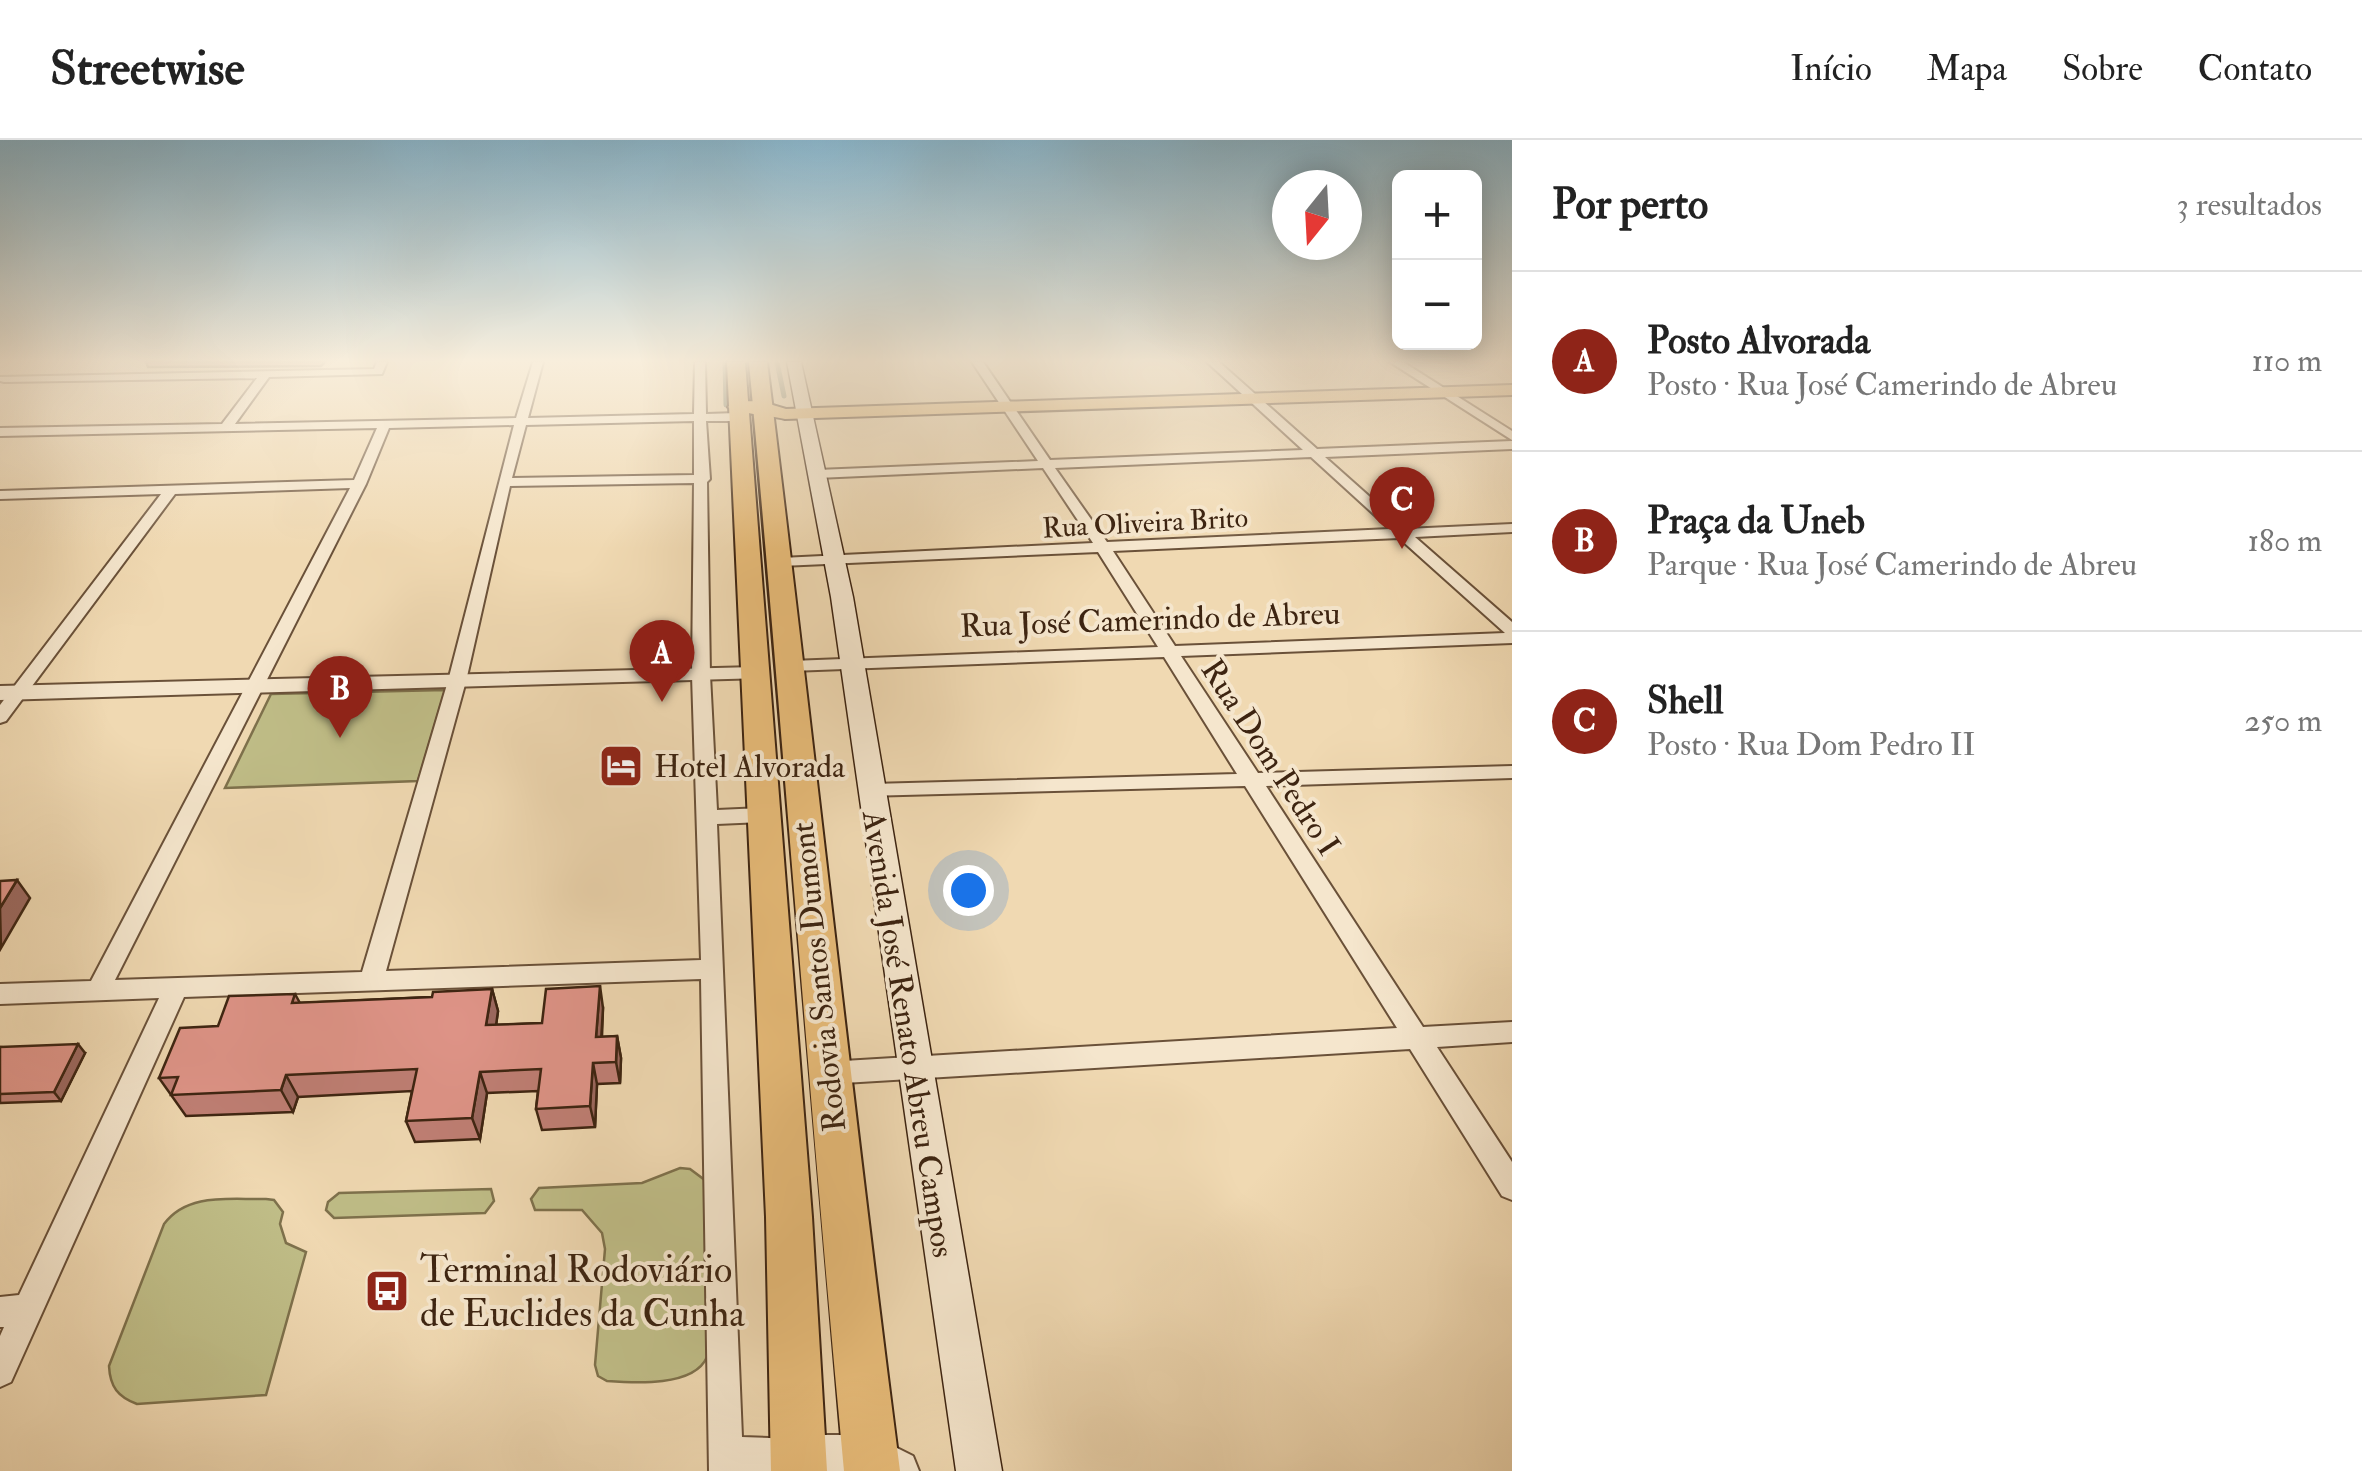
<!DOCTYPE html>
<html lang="pt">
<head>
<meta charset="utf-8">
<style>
	:root { --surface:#fff; --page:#f6f6f6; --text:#222; --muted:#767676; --line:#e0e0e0; --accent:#8f2418 }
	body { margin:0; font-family:"IM FELL Double Pica",serif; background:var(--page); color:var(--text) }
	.controls { position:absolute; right:30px; top:30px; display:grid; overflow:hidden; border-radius:15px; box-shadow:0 5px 25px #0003 }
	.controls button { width:90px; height:90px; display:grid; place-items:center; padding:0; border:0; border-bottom:2px solid var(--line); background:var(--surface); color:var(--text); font:50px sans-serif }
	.compass { position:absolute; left:1272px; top:30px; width:90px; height:90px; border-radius:50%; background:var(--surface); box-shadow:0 5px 25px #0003; rotate:198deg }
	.you { position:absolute; left:968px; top:750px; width:35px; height:35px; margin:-25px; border:8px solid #fff; border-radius:50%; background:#1a73e8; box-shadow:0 0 0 15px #1a73e833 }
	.badge { display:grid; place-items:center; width:65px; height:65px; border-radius:50%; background:var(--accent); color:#fff; font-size:32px; font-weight:700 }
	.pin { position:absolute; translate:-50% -82px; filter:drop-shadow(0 2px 5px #0008) }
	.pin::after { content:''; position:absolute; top:52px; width:35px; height:30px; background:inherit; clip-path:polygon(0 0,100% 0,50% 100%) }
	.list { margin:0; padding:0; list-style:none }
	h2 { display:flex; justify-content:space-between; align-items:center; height:130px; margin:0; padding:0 40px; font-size:42px }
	h2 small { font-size:32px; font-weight:400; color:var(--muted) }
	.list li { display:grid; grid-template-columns:65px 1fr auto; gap:30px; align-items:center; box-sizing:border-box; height:180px; padding:0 40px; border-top:2px solid var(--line) }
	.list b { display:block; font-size:38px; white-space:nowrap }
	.list p { margin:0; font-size:32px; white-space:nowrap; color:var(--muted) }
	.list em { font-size:32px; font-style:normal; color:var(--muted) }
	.map { position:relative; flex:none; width:1512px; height:1331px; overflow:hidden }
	header { display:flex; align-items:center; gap:60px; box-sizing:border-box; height:140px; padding:0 50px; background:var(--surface); border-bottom:2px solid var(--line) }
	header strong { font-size:48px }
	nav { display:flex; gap:55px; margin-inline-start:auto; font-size:35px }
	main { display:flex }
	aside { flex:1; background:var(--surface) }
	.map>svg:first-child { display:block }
	.green { fill:#c0be88; stroke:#7e714c; stroke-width:2.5 }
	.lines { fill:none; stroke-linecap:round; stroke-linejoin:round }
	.stream { stroke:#757f6a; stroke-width:5 }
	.minor-casing { stroke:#6a5139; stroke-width:4 }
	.tertiary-casing { stroke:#6a5139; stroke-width:4 }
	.secondary-casing { stroke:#3d2411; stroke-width:3 }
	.primary-casing { stroke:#3d2411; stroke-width:4 }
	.trunk-casing { stroke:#3d2411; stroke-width:4 }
	.minor { fill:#f5e6cd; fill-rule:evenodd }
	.tertiary { fill:#f5e6cd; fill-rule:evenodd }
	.secondary { fill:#f5e6cd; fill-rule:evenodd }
	.primary { fill:#e8bc79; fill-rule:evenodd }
	.trunk { fill:#e8bc79; fill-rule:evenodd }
	.wall { fill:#c07f75; stroke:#3d2411; stroke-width:2.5 }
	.shaded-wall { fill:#9c685f; stroke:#3d2411; stroke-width:2.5 }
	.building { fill:#df9488; stroke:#3d2411; stroke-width:2.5 }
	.labels { text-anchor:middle; stroke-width:8; stroke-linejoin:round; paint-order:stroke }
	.far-street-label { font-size:28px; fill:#3d2411; stroke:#f5e6cd }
	.street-label { font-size:32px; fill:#3d2411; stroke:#f5e6cd }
	.poi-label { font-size:32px; fill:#3d2411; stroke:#f5e6cd; text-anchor:start }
	.near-poi-label { font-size:38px; fill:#3d2411; stroke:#f5e6cd; text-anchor:start }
</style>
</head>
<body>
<header>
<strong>Streetwise</strong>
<nav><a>Início</a><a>Mapa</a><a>Sobre</a><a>Contato</a></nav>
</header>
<main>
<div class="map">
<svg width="1512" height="1331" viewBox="0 0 1512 1331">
	<rect width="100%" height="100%" fill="#f0d9b2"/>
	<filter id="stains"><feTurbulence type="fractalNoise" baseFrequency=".002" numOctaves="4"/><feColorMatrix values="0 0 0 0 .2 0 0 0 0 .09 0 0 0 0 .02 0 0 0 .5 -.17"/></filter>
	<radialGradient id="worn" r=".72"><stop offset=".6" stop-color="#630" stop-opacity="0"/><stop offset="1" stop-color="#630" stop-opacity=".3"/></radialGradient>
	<g class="green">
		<path d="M445,550L418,641L225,648L271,554Z"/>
		<path d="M680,1028L690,1029L706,1041L707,1217C694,1247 635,1243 607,1241L598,1236L595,1225L605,1109L602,1093L582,1070H535L531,1059L539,1048L642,1043Z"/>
		<path d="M491,1049L494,1061L485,1073L334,1078L326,1070L328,1062L339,1053Z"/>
		<path d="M266,1059L274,1060L283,1072L280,1084L286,1103L306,1112L266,1255L137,1264C118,1257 110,1247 109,1226L164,1084C188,1052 230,1060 266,1059Z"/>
	</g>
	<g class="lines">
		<g class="stream">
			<path d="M725,222L726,265"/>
			<path d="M777,222L784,256"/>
		</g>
		<defs>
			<g id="minor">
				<path d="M377,222H387L382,234L269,237L235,284L516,278L533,222H543L528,278L694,274L695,222H705L706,274L737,273L743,277L737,281H706L710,339L707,342L710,535L717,670L762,668L772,675L762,682L717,684L742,1297L796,1299L808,1304L813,1316L808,1328L800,1331H709L701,839L184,857L11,1242L0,1247V1196L4,1187H0V1157L19,1155L159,858L0,864V844L91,841L350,348L175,354L6,581L0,583V565L161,354L0,359V351L354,340L377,288L0,296V288L222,284L257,238L4,242L0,241V237L374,229ZM694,281V335L512,338L526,285ZM514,285L448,541L362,832L115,840L366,344L389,288ZM694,343L692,535L701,820L386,831L466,541L510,346Z"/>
				<path d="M972,222H983L1050,320L1303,310L1207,222H1219L1317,309L1512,301V309L1325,317L1406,389L1512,384V392L1415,397L1512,482V503L1181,516L1258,633L1512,626V638L1266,646L1423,887L1512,882V902L1437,907L1512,1022V1060L1502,1056L1410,909L827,944L818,941L814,933L818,925L827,922L1397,888L1245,646L865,656L862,651L872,644L1237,634L1164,517L791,531L782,526L791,521L1158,507L1098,412L781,426L774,422L781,418L1093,403L1043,328L817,338L810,334L817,330L1038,321ZM1311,317L1390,389L1107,402L1055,328ZM1399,398L1505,493L1175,506L1113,411Z"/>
				<path d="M1390,222H1403L1512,291V300Z"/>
			</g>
			<g id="tertiary">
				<path d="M755,527L763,528L766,533L763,538L0,560V546Z"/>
				<path d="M798,1295H871L913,1316L919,1331H783L777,1316L783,1301Z"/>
			</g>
			<path id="secondary" d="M787,222H801L853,457L1002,1331H956L831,457Z"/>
			<path id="primary" d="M1512,245V255L785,279C769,275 739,274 728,267C744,256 768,263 786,269Z"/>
			<g id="trunk">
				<path d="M727,222H745L812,1077L827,1331H771L766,1077Z"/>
				<path d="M749,222H767C813,592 852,962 900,1331H844C809,962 783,592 749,222Z"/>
			</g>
		</defs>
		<use href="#minor" class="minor-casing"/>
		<use href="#tertiary" class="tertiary-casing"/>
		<use href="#secondary" class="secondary-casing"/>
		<use href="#primary" class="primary-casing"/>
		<use href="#trunk" class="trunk-casing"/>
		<use href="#minor" class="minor"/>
		<use href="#tertiary" class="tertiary"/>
		<use href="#secondary" class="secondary"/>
		<use href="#primary" class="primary"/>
		<use href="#trunk" class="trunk"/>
	</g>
	<g class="wall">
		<path d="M146,222H325L321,226L148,227Z"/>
		<path d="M492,849L498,871L496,885L542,883L603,868L602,897L617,896L621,918L620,943L597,944L595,987L542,990L536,969L538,951L487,953L480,999L415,1002L406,981L412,951L298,957L293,972L186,976L159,938L218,886L295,854L300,863L432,857Z"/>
		<path d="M0,907L85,913L61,961L0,963Z"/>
	</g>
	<g class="shaded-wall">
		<path d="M17,740L30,758L1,808L0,768Z"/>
		<path d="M600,846L603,868L600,919L596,897Z"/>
		<path d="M492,849L498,871L493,907L486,885Z"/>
		<path d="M617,896L621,918L620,943L616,922Z"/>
		<path d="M78,904L85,913L61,961L54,952Z"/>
		<path d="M593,923L597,944L595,987L590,966Z"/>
		<path d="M480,932L487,953L480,999L472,978Z"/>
		<path d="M286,935L298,957L293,972L281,950Z"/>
	</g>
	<g class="building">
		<path d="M17,740L0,768V741Z"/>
		<path d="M600,846L596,897L617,896L616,922L593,923L590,966L536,969L541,929L480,932L472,978L406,981L417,929L286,935L281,950L171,955L178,937L159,938L180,888L218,886L229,856L295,854L292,863L432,857L433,852L492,849L486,885L542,883L546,849Z"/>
		<path d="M78,904L54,952L0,954V907Z"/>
	</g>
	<linearGradient id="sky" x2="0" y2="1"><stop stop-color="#89b7ce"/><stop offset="0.54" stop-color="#f8eedc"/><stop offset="1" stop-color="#f8eedc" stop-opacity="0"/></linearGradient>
	<rect width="1512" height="409" fill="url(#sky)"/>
	<defs>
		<symbol id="hotel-square" viewBox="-11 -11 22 22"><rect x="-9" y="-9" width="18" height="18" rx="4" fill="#8f2418" stroke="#f5e6cd"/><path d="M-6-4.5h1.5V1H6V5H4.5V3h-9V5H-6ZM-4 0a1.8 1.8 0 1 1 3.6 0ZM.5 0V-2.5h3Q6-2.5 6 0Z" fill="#fff"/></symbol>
		<symbol id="bus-square" viewBox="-11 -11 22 22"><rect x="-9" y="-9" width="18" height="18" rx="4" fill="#8f2418" stroke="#f5e6cd"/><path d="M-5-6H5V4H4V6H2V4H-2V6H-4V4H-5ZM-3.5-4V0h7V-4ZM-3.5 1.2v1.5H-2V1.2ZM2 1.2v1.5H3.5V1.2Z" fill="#fff"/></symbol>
	</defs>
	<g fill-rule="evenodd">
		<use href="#hotel-square" x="596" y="601" width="50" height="50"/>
		<use href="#bus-square" x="362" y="1126" width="50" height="50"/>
	</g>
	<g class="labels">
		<g class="far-street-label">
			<text transform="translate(1145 382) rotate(-3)" y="10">Rua Oliveira Brito</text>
		</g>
		<g class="street-label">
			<text transform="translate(1150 479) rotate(-2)" y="11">Rua José Camerindo de Abreu</text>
			<text transform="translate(1271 617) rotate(57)" y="11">Rua Dom Pedro I</text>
			<text transform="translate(818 837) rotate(-96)" y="11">Rodovia Santos Dumont</text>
			<text transform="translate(909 894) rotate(81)" y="11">Avenida José Renato Abreu Campos</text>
		</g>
		<g class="poi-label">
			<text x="654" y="637">Hotel Alvorada</text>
		</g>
		<g class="near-poi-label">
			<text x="420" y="1142">Terminal Rodoviário<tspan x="420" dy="44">de Euclides da Cunha</tspan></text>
		</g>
	</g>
	<rect width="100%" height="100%" filter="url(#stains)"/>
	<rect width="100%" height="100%" fill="url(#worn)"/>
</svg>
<div class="controls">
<button>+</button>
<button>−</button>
</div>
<svg class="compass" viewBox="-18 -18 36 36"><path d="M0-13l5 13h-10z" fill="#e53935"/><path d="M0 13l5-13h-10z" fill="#767676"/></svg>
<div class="you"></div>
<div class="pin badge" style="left:662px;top:562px">A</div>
<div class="pin badge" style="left:340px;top:598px">B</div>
<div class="pin badge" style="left:1402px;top:409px">C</div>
</div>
<aside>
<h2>Por perto<small>3 resultados</small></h2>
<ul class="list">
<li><span class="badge">A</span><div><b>Posto Alvorada</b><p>Posto · Rua José Camerindo de Abreu</p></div><em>110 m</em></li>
<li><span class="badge">B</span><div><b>Praça da Uneb</b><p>Parque · Rua José Camerindo de Abreu</p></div><em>180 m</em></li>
<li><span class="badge">C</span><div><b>Shell</b><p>Posto · Rua Dom Pedro II</p></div><em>250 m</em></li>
</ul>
</aside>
</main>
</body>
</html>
